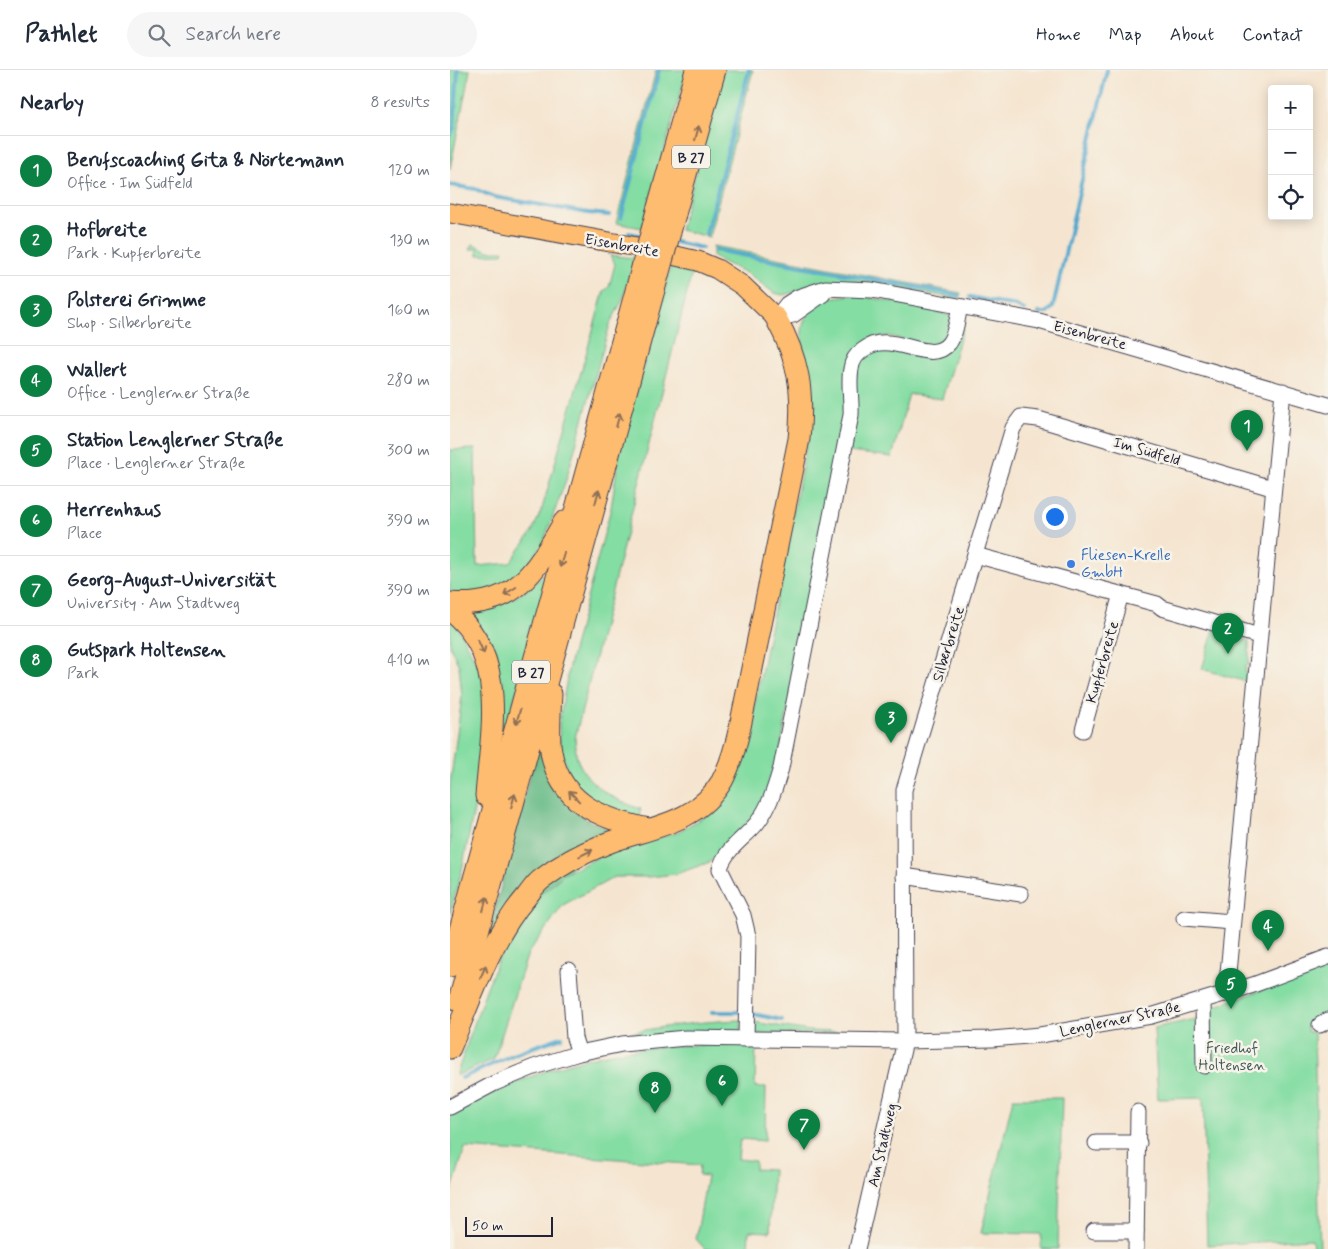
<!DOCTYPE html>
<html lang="en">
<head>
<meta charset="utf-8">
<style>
	:root { --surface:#fff; --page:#f6f6f7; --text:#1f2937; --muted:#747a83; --line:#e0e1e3; --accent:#0b8043 }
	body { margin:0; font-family:Mynerve,sans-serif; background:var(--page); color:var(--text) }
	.controls { position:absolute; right:15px; top:15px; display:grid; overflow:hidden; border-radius:5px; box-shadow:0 2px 12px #0003 }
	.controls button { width:45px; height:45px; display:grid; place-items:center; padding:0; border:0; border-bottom:1px solid var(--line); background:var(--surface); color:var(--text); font:25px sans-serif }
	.scale { position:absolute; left:15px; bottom:12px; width:88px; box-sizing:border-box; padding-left:5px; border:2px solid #22223b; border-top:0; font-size:14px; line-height:18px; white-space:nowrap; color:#22223b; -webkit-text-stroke:4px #f7f3e8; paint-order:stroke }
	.you { position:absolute; left:604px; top:446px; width:18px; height:18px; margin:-12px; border:4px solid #fff; border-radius:50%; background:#1a73e8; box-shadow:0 0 0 8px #1a73e833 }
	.badge { display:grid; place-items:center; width:32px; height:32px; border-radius:50%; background:var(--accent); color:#fff; font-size:16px; font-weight:700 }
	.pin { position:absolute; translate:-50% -41px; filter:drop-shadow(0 1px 2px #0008) }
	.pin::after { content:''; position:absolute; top:26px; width:18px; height:15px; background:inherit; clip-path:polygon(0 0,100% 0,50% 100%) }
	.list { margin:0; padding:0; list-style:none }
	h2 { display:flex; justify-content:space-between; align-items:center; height:65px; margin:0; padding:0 20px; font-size:21px }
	h2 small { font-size:16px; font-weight:400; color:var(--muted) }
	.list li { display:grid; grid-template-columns:32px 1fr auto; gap:15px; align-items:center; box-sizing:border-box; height:70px; padding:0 20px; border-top:1px solid var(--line) }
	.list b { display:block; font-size:19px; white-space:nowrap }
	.list p { margin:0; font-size:16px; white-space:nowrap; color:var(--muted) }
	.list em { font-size:16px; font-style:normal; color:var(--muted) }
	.icon { flex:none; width:28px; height:28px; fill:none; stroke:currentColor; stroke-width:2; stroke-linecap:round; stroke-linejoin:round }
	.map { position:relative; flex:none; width:878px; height:1179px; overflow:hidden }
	header { display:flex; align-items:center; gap:30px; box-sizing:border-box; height:70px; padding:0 25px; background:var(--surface); border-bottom:1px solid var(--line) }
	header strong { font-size:24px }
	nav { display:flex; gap:28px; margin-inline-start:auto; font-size:18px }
	.search { width:350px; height:45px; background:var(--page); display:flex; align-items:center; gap:12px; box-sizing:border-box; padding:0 18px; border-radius:28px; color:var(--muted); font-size:19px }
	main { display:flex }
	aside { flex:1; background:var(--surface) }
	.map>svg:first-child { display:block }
	.green { fill:#84dda3; stroke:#53806f }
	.forest { fill:#6bbc89; stroke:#466f62 }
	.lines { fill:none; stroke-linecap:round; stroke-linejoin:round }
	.stream { stroke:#51a8ce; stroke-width:4 }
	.minor-casing { stroke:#423f51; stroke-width:17 }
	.major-casing { stroke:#423f51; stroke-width:21 }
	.highway-casing { stroke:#423f51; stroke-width:23 }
	.minor { stroke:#fff; stroke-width:15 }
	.major { stroke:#fdbc70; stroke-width:19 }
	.highway { stroke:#fdbc70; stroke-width:21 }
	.highway-bridge-casing { stroke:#423f51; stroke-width:23; stroke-linecap:butt }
	.highway-bridge { stroke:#fdbc70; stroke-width:21 }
	.oneway { stroke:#906f56 }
	.shop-dot { fill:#3f7fe0; stroke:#f7f3e8; stroke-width:2 }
	.labels { text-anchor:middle; stroke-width:5; stroke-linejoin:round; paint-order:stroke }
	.shield { fill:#f7f3e8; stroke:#62616f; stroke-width:1 }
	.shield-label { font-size:14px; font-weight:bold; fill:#22223b }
	.street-label { font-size:15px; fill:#22223b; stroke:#f7f3e8 }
	.shop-label { font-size:15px; fill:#366cbe; stroke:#f7f3e8; text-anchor:start }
	.park-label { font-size:15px; fill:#3f5a5a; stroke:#f7f3e8 }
</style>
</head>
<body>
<header>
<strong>Pathlet</strong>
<div class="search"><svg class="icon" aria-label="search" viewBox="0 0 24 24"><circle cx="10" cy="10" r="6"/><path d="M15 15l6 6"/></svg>Search here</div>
<nav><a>Home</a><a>Map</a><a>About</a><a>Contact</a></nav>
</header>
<main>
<aside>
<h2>Nearby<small>8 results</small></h2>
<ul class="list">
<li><span class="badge">1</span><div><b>Berufscoaching Gita &amp; Nörtemann</b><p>Office · Im Südfeld</p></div><em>120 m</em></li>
<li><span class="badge">2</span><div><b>Hofbreite</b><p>Park · Kupferbreite</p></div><em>130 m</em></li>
<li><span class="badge">3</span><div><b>Polsterei Grimme</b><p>Shop · Silberbreite</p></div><em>160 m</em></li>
<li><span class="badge">4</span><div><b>Wallert</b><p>Office · Lenglerner Straße</p></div><em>280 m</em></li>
<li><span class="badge">5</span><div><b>Station Lenglerner Straße</b><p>Place · Lenglerner Straße</p></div><em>300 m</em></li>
<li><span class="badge">6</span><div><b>Herrenhaus</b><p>Place</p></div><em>390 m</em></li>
<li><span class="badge">7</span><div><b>Georg-August-Universität</b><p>University · Am Stadtweg</p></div><em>390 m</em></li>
<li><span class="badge">8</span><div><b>Gutspark Holtensen</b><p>Park</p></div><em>410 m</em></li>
</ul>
</aside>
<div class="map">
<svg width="878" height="1179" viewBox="0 0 878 1179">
	<rect width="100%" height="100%" fill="#f7f3e8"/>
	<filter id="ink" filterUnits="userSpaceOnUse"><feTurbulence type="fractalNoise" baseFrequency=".02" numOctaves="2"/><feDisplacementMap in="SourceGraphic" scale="10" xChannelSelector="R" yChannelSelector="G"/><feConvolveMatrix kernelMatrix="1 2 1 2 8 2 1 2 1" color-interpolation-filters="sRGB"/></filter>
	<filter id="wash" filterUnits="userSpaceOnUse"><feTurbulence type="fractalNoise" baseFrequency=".0096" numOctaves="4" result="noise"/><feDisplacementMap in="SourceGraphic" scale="20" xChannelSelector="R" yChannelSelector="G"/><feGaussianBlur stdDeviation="1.12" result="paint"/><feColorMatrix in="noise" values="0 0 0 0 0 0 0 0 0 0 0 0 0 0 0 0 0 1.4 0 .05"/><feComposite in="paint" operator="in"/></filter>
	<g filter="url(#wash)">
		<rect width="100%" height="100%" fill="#f5e5d0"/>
		<g class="green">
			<path d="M0,0H20L0,99Z"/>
			<path d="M206,0H237L192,158L166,153Z"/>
			<path d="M274,0H303L259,167L230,160Z"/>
			<path d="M23,174L38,181H54L53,184L28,185V179H20Z"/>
			<path d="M263,176L511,223L509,229L406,211H387L333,225L324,223L300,205L263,187Z"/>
			<path d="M160,185L184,188L173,229L160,254L116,410L92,476L67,507L39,522L0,524V380L25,379L27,496L60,493L82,462L92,439L154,221L159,217L165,194Z"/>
			<path d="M221,196L242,203L125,668C126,674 125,682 127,688C136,715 166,731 191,739L189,748L154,740L122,711L110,681L109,653L119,596L161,438L169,385Z"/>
			<path d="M404,225L473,237L501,246L496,269L483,278L439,266L420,268L397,326L327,697L312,737L260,792L226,804L200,807H165L113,835L78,883L44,989L6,1006L36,920L59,862L100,811L157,783L226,763L257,745L282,715L297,674L357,373C359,356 363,340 362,323C361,295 338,258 365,237C377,227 389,226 404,225Z"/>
			<path d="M516,249L492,329L459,324L442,387L399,382L405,309L410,290L429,277L471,287Z"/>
			<path d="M100,495L40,721L49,598L38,571L17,544C52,532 79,529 100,495Z"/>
			<path d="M0,550L6,555L34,606L31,692L26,730L12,800L0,844V715L12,626L9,596L0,576Z"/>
			<path d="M764,559L799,571V595H796L795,602L798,604L797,612L752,599Z"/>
			<path d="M878,897V944L857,958L858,962H864L870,1179H863L862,1169L757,1175L753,1028L708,1029L704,958L751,948L754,940Z"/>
			<path d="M292,950L290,964L134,977L133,972C185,961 239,951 292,950Z"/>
			<path d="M303,952L360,961L433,963L308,964L303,961Z"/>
			<path d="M306,974L305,1017H316L315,1071L290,1069L288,1089L305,1091V1099L323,1100L320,1162L299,1161L298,1179H255L246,1169L257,1106L249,1105L250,1095L15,1078L0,1126V1045C55,1015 113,990 175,981C219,974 262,975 306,974Z"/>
			<path d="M563,1028H612L608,1179H591V1164L531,1163Z"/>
		</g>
		<path class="forest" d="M92,658L129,743L139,751L166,760L37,870Z"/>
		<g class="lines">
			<g class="stream">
				<path d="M0,65L4,57L8,0"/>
				<path d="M0,115L25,119L44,127L138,143L159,145"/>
				<path d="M171,148L209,0"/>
				<path d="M179,163L193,166"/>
				<path d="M256,164L299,0"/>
				<path d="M225,172L252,178"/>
				<path d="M265,180L508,225"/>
				<path d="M520,227L566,236L574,240"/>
				<path d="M588,243H597L603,237L657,0"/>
				<path d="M262,942H290"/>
				<path d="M303,944L332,950"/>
				<path d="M12,1008L69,982L112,967"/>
			</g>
		</g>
	</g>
	<g filter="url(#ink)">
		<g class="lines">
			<defs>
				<g id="minor">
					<path d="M326,248L337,234L348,227L375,218L422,220L589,251L878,335"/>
					<path d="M326,248L343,245L373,224"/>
					<path d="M525,485L707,534L712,538L809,566"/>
					<path d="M633,660L671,524"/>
					<path d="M454,806L571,824"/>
					<path d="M734,848L782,852"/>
					<path d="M119,900L124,968L129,983"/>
					<path d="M776,924L833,321"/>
					<path d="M753,931L754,996"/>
					<path d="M870,955L878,950"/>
					<path d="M296,969L298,866L293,845L270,799C275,779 295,768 307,753C320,736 325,718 331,698L401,345C402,330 398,313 401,299C402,291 407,284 413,280C441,257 480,298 499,273C506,264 507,248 510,237"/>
					<path d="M0,1037L45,1013L84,997L129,983L172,974L236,968L455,971L542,969L590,965L701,946L803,915L878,887"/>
					<path d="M646,1073H689"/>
					<path d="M644,1161H686"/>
					<path d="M407,1179L455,971L454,720L563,358L571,347L588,349L822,418"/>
					<path d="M686,1179L688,1042"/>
				</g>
				<path id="major" d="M0,143L187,177L248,191L267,199L293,216L326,248"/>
				<g id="highway">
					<path d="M207,141L246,0"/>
					<path d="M225,144L265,0"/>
					<path d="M0,533C65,539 86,501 114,452"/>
					<path d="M0,540C59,585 41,662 36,726"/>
					<path d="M101,624C100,641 99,658 100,674C106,732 150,749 199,759"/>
					<path d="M0,896L187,217"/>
					<path d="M9,931L204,220"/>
					<path d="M0,978C22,927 40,869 77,826C81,821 86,813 92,809C110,795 133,783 155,774C198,757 246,755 272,711C281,694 286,675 290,657L349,369C354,321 349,290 326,248"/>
				</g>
			</defs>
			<use href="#minor" class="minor-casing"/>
			<use href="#major" class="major-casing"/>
			<use href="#highway" class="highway-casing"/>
			<use href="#minor" class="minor"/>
			<use href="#major" class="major"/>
			<use href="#highway" class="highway"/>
			<defs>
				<g id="highway-bridge">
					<path d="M187,217L207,141"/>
					<path d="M204,220L225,144"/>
				</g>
			</defs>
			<use href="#highway-bridge" class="highway-bridge-casing"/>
			<use href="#highway-bridge" class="highway-bridge"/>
		</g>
		<defs><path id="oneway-shaft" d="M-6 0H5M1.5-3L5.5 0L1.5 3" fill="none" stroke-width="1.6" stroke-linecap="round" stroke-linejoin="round" transform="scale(1.25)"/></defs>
		<g class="oneway">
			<use href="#oneway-shaft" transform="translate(247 63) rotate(-75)"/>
			<use href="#oneway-shaft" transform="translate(168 350) rotate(-75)"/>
			<use href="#oneway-shaft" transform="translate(147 427) rotate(-75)"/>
			<use href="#oneway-shaft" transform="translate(112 490) rotate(106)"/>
			<use href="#oneway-shaft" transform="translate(60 521) rotate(148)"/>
			<use href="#oneway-shaft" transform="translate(31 577) rotate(65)"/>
			<use href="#oneway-shaft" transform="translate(68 647) rotate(106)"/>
			<use href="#oneway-shaft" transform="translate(124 726) rotate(-134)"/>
			<use href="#oneway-shaft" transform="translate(63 731) rotate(-74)"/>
			<use href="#oneway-shaft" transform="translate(136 783) rotate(-26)"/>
			<use href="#oneway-shaft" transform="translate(35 834) rotate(-75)"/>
			<use href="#oneway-shaft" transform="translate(33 902) rotate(-67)"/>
		</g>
	</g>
	<circle class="shop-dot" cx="621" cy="494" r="5"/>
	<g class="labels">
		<g class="shield">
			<rect x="222" y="75.5" width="38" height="23" rx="4"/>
			<rect x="62" y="590.5" width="38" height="23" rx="4"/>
		</g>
		<g class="shield-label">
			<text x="241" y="92">B 27</text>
			<text x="81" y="607">B 27</text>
		</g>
		<g class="street-label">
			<text transform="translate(172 175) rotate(10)" y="5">Eisenbreite</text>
			<text transform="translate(640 265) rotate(15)" y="5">Eisenbreite</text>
			<text transform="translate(697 381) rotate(16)" y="5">Im Südfeld</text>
			<text transform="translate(498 574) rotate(-73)" y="5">Silberbreite</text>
			<text transform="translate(652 592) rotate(-74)" y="5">Kupferbreite</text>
			<text transform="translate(670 949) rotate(-12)" y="5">Lenglerner Straße</text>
			<text transform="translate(432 1075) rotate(-77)" y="5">Am Stadtweg</text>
		</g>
		<g class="shop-label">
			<text x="631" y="490">Fliesen-Krelle<tspan x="631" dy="17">GmbH</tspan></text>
		</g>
		<g class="park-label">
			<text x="782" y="983">Friedhof<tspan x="782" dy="17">Holtensen</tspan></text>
		</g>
	</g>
</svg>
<div class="controls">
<button>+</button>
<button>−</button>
<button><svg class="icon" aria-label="locate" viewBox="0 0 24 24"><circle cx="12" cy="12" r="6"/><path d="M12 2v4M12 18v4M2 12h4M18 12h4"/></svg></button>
</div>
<div class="scale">50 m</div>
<div class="you"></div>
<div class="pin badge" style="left:797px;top:381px">1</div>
<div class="pin badge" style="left:778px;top:584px">2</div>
<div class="pin badge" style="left:441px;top:673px">3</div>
<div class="pin badge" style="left:818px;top:881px">4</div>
<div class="pin badge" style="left:781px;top:939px">5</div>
<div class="pin badge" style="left:272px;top:1036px">6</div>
<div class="pin badge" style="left:354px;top:1080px">7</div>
<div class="pin badge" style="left:205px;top:1043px">8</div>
</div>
</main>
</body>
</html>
